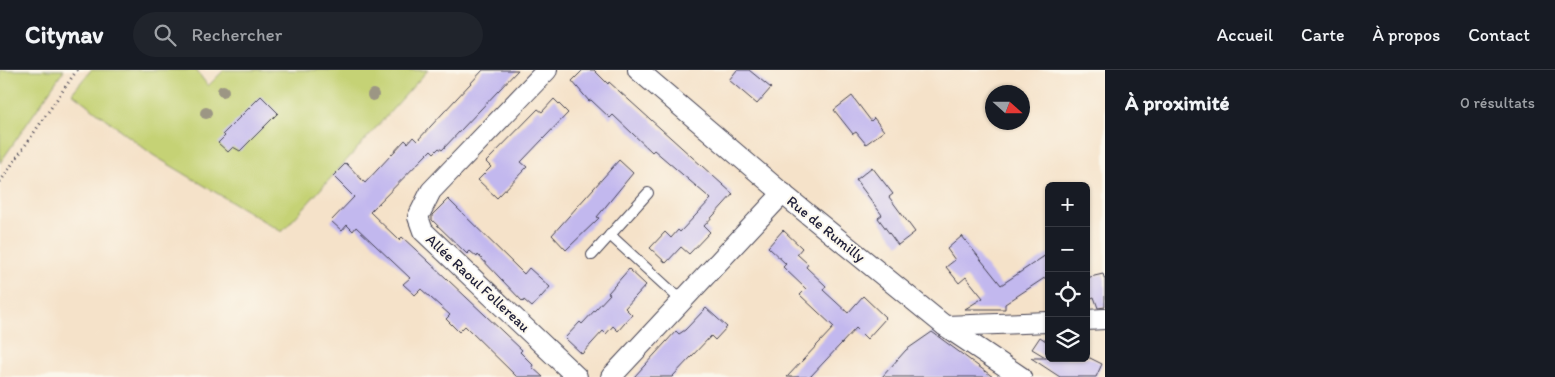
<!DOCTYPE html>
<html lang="fr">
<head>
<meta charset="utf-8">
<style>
	:root { --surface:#171b24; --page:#20242c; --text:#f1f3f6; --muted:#9ea1a6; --line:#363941 }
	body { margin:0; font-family:Itim,sans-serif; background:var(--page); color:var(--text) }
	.controls { position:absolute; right:15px; bottom:15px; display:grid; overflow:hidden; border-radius:8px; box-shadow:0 1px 4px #0004 }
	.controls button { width:45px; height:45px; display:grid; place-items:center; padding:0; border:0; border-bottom:1px solid var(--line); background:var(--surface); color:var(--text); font:25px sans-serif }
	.compass { position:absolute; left:985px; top:15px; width:45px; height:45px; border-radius:50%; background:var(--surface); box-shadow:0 1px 4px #0004; rotate:111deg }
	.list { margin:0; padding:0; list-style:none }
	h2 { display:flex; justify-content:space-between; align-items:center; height:65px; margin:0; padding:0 20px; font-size:21px }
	h2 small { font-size:16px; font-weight:400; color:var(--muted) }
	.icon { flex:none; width:28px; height:28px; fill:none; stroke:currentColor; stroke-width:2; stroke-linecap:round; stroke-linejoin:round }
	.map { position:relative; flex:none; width:1105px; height:307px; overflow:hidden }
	header { display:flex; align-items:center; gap:30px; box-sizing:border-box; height:70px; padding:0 25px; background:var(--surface); border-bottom:1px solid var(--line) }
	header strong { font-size:24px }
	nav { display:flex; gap:28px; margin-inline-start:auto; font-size:18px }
	.search { width:350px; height:45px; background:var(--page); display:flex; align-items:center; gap:12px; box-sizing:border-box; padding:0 18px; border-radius:28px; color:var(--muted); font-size:19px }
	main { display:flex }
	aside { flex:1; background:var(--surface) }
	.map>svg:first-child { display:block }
	.green { fill:#c5d274; stroke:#747a58 }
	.building { fill:#c2b8ee }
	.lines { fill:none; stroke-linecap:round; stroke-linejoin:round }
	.lane-casing { stroke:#423f50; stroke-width:12 }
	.street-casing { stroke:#423f50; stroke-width:22 }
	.path { stroke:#423f50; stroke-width:3; stroke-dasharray:1 4; stroke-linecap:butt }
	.lane { stroke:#fff; stroke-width:10 }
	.street { stroke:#fff; stroke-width:20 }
	.tree { fill:#9c9684 }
	.labels { text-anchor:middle; stroke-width:4; stroke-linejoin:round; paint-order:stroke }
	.street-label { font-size:15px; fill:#22223b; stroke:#fbf7ec }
</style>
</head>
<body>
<header>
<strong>Citynav</strong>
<div class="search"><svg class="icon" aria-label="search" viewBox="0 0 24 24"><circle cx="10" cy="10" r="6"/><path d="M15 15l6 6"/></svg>Rechercher</div>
<nav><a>Accueil</a><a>Carte</a><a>À propos</a><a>Contact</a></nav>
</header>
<main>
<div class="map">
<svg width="1105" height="307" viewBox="0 0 1105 307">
	<rect width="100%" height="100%" fill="#fbf7ec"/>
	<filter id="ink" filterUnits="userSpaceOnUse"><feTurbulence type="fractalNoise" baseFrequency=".02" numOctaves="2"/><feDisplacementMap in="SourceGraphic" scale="10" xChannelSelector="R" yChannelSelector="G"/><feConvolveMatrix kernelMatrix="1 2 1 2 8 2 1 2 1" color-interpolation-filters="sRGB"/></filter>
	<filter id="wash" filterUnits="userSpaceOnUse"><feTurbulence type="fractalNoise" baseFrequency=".0096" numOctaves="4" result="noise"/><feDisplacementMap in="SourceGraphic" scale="20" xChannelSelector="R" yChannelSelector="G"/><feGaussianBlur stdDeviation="1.12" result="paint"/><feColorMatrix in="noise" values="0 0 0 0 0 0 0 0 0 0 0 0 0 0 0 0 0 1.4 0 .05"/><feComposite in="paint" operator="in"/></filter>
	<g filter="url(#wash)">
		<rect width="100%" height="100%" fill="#f5e2c9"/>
		<g class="green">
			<path d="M0,0H64L0,93Z"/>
			<path d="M91,0H196L208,16L224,0H428L282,162L153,85L72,23Z"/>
		</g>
		<g id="blocks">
			<g class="building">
				<path d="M483,0H518L442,80L439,78L434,83L431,80L370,142L399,170L402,167L429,192L522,280L520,282L533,295L532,297L543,307H517L465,256L459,262L446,249L450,245L421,219L415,225L403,214L410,208L356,157L353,161L347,155L342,161L331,151L354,127L333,106L346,93L365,113L405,70L408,73L413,67L417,71Z"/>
				<path d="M583,0H594L608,14L609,12L733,124L704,156L710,162L689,184L681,177L666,193L650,178L665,162L671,168L678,160L680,162L711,129L654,80L652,82L613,45L610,48L591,30L589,31L572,11Z"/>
				<path d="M737,0H749L771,18L757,34L729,10Z"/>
				<path d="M261,26L278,43L240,81L233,77L228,82L218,73L225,66L223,64Z"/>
				<path d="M852,26L871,51L874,48L884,61L866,74L856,62L853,64L834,40Z"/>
				<path d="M554,29L568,43L521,92L527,97L497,128L478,110L491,97L486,92L538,39L542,42Z"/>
				<path d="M619,90L633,103L597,147L599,148L566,180L552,165Z"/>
				<path d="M872,97L893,124L889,127L915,162L898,175L878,148L882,145L856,110Z"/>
				<path d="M448,129L524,204L529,198L550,217L532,237L524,230L523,232L478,185L477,187L470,181L467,184L432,150V145Z"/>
				<path d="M783,160L802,178L797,184L808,194L806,197L826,216L823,220L848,243L863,226L886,248L867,269L856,258L810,307H787L834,257L800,225L806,219L783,197L786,194L768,177Z"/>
				<path d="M962,166L1001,215L1049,183V205L1005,234V239H965L983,228L966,207L959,213L946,197L955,190L947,179Z"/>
				<path d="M629,199L646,215L625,238L632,245L618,261L613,256L606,264L603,261L582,284L565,268L580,252L582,254L610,224L608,223Z"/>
				<path d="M1103,204L1105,210V237L1098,238L1094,227L1086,230V208Z"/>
				<path d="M706,238L727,257L715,270L711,266L672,307H634L676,261L679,264L685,260Z"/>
				<path d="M932,262L951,276L993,307H882L906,280Z"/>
				<path d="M1040,267L1049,273V288H1090L1102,294L1096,307H1060L1031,288H1047L1032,279Z"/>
			</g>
		</g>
	</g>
	<g filter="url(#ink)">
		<use href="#blocks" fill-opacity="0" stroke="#423f50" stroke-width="1"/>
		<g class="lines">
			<defs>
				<g id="lane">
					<path d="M610,165L682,231"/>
					<path d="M592,185L648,123"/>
				</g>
				<g id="street">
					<path d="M547,0L431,121L418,147L423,161L577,307"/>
					<path d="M638,0L788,128L945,256L1021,307"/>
					<path d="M1086,250L1105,249"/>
					<path d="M945,256L1049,252"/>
					<path d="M611,307L783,123"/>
				</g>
			</defs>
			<use href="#lane" class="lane-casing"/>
			<use href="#street" class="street-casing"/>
			<path class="path" d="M0,112L77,0"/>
			<use href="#lane" class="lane"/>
			<use href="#street" class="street"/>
		</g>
		<g class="tree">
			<circle cx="223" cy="21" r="6"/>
			<circle cx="373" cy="25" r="6"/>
			<circle cx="206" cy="43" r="6"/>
		</g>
	</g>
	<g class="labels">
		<g class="street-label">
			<text transform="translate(826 159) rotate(39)" y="5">Rue de Rumilly</text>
			<text transform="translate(478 213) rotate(43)" y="5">Allée Raoul Follereau</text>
		</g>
	</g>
</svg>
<div class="controls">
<button>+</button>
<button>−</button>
<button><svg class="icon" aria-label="locate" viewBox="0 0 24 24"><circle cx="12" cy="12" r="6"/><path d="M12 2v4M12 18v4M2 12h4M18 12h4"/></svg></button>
<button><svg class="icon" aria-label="layers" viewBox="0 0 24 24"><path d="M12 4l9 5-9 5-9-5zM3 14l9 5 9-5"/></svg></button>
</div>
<svg class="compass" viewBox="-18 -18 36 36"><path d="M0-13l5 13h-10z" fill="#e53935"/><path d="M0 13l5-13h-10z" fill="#9ea1a6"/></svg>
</div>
<aside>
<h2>À proximité<small>0 résultats</small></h2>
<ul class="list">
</ul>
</aside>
</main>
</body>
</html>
